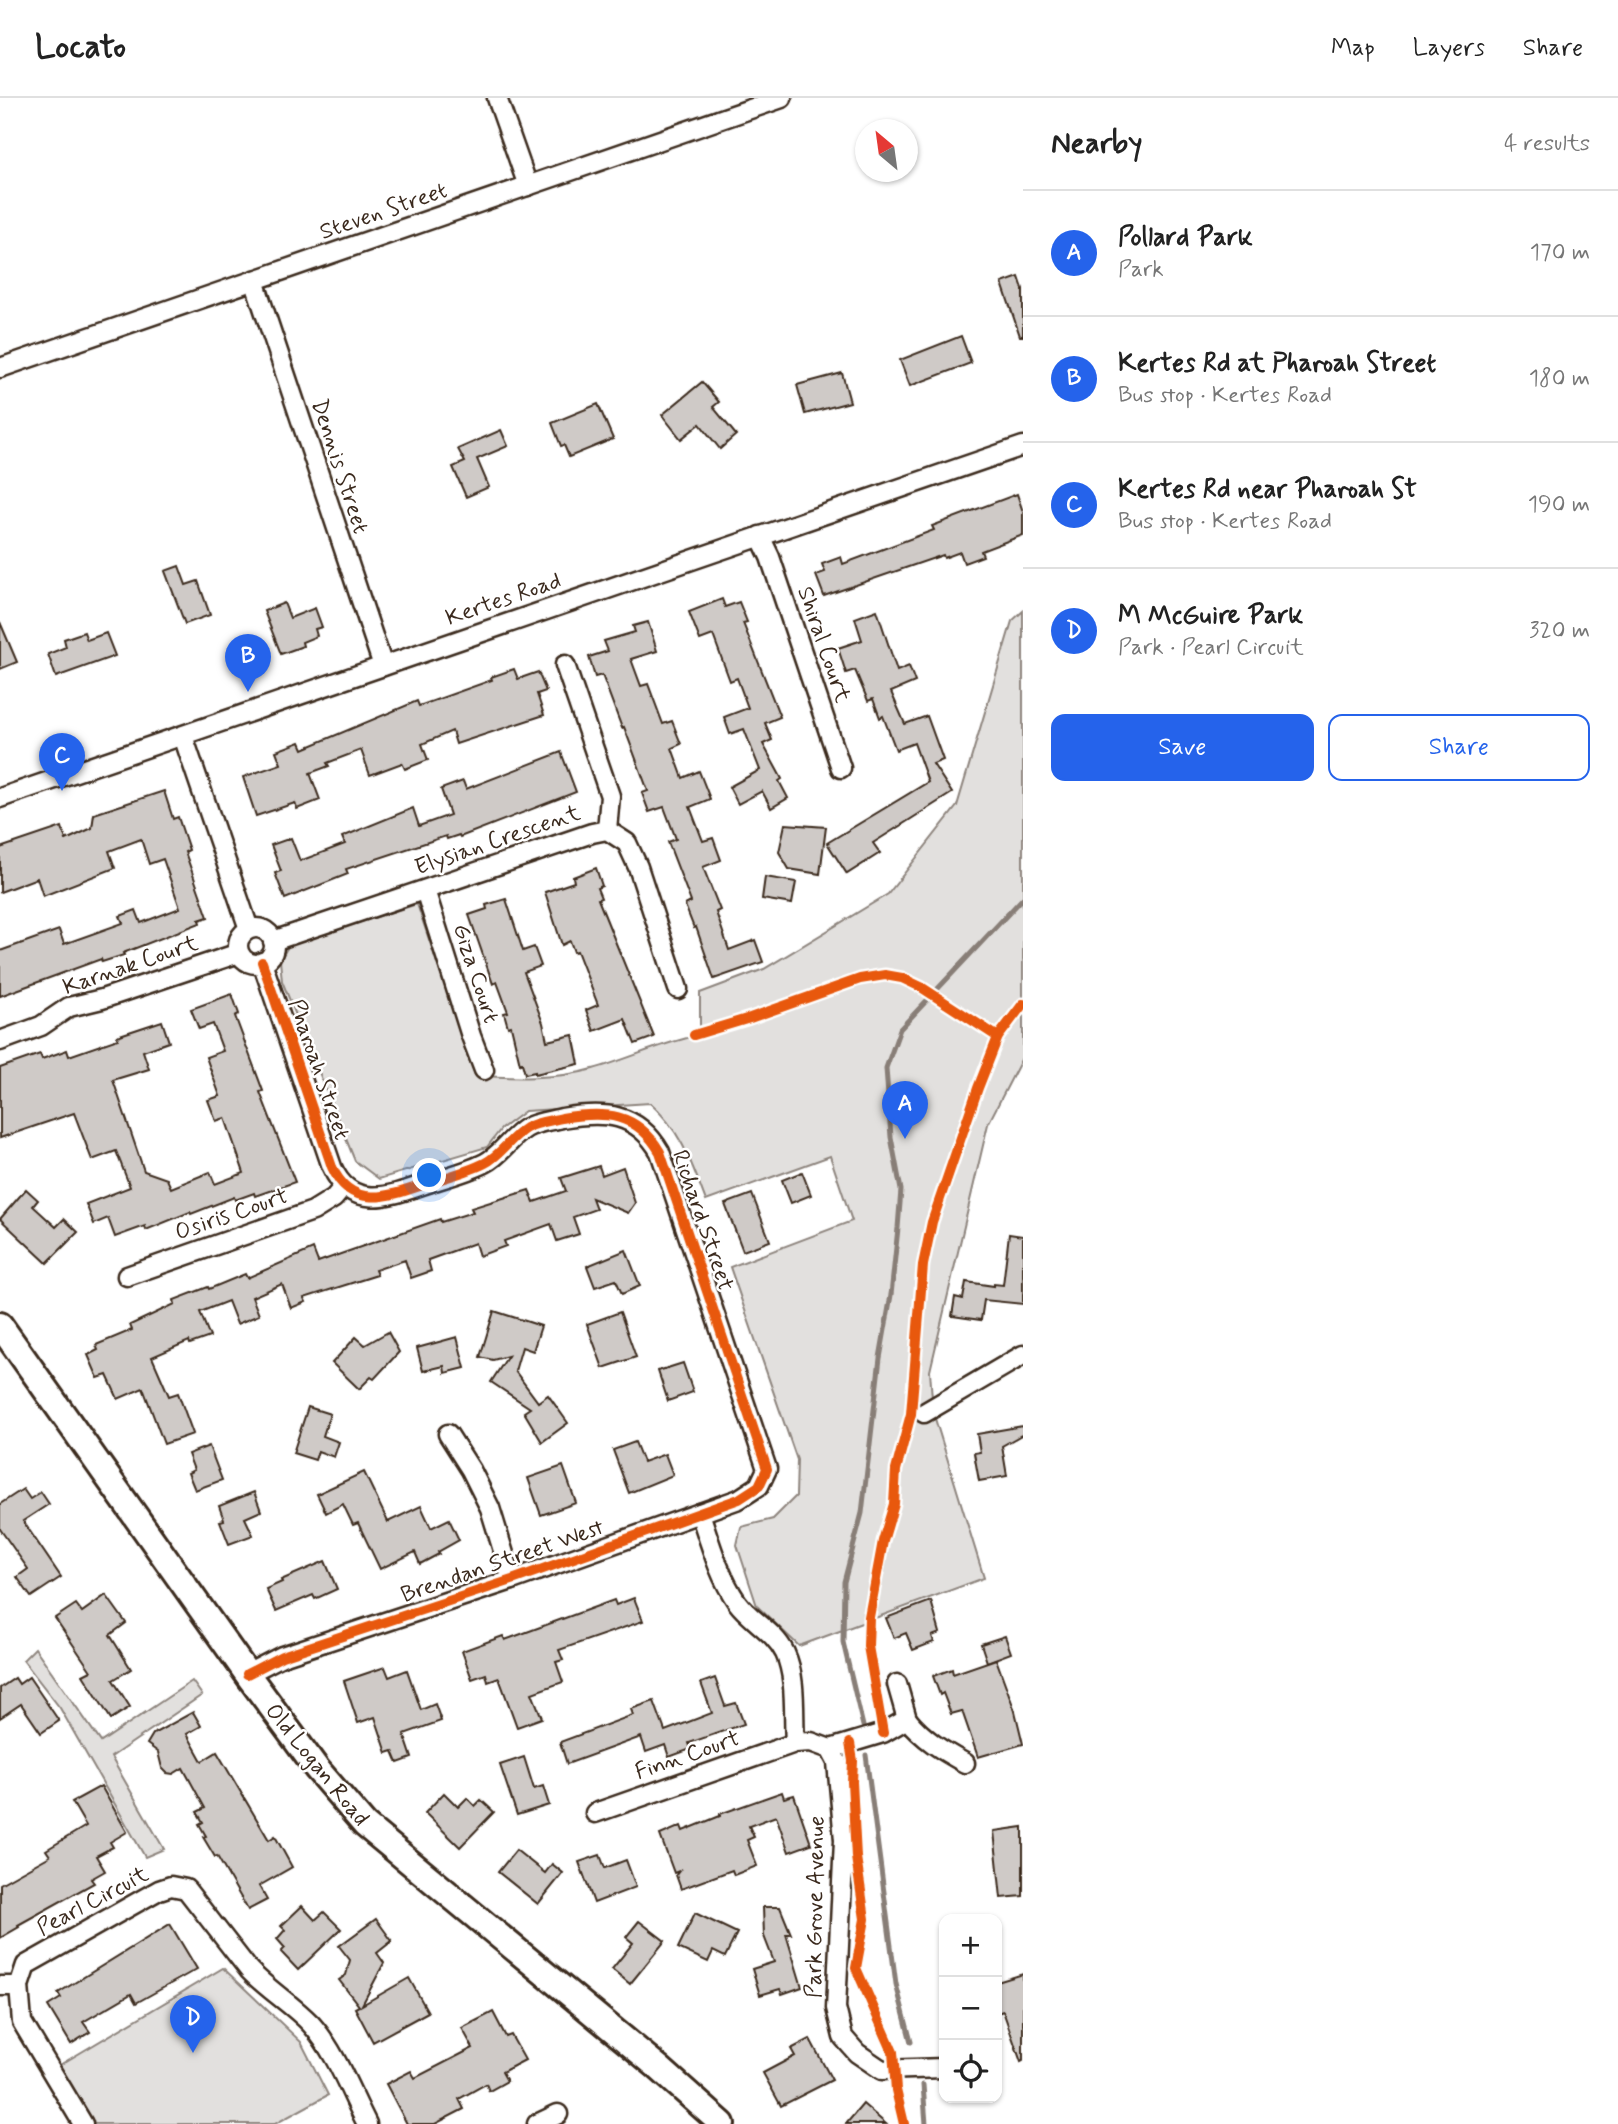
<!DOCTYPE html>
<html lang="en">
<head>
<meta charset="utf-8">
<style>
	:root { --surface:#fff; --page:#f2f2f2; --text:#222; --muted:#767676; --line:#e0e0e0; --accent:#2563eb }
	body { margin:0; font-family:Mynerve,sans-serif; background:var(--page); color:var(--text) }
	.controls { position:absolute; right:21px; bottom:21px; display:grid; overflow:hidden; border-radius:14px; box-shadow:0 2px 5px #0004 }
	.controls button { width:63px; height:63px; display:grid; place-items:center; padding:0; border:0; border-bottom:2px solid var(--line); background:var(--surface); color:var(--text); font:35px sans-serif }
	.compass { position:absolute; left:855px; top:21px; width:63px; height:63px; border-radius:50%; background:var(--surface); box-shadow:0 2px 5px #0004; rotate:331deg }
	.you { position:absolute; left:430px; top:1078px; width:24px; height:24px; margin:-18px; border:5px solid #fff; border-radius:50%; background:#1a73e8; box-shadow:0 0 0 10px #1a73e833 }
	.badge { display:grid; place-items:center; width:46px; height:46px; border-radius:50%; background:var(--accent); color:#fff; font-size:23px; font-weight:700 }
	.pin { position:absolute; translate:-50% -58px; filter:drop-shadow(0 2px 4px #0008) }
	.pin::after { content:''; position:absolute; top:37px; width:24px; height:21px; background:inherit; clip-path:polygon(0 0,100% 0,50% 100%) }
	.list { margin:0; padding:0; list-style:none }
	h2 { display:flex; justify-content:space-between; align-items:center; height:91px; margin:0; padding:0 28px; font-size:30px }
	h2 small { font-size:23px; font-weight:400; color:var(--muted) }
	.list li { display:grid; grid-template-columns:46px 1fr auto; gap:21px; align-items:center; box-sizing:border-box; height:126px; padding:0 28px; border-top:2px solid var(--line) }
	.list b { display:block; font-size:26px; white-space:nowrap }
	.list p { margin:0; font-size:23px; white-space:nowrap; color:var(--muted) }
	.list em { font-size:23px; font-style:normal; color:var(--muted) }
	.actions { display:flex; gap:14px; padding:21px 28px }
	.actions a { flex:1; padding:16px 0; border:2px solid var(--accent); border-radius:14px; text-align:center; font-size:24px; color:var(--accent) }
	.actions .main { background:var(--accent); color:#fff }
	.icon { flex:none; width:38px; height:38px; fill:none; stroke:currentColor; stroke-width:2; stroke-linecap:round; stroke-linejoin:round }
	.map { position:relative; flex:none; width:1023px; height:2026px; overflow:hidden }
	header { display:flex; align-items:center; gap:42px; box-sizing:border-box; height:98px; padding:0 35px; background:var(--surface); border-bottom:2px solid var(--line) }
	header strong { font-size:33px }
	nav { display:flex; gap:38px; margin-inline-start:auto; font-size:24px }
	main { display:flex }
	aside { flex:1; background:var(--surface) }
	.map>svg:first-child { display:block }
	.green { fill:#e2e0de; stroke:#8e857e; stroke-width:2 }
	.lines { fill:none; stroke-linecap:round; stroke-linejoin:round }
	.stream { stroke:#887e77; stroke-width:5 }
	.building { fill:#cfcac7; stroke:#3b2a1e; stroke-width:2 }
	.minor-casing { stroke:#3b2a1e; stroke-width:23 }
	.secondary-casing { stroke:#3b2a1e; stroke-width:30 }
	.minor { stroke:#fff; stroke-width:18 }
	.secondary { stroke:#fff; stroke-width:24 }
	.cycleway-casing { stroke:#fff; stroke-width:15 }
	.cycleway { stroke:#e8590c; stroke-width:10 }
	.labels { text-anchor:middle; stroke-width:5; stroke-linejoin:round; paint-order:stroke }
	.street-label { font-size:23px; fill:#3b2a1e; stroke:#fff }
</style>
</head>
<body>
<header>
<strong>Locato</strong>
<nav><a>Map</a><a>Layers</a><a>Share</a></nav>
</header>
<main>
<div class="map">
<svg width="1023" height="2026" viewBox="0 0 1023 2026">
	<rect width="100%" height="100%" fill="#fff"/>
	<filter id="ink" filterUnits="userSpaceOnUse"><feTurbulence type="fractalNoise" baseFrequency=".0143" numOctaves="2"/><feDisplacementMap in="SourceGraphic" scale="14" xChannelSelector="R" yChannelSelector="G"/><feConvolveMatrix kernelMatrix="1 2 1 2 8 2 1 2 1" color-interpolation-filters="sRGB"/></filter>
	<g filter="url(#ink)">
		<g class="green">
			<path d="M1023,513V958L988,1026L930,1273L933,1314L984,1480L799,1548L757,1508L737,1447L741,1429L773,1421L796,1398L797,1362L730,1169L852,1123L830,1058L706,1103C691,1064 682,1034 650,1005L525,1013L501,1031L487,1049L379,1081L355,1063L282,883L280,862L289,847L417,806L475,977C509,981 560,981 593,971C629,961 663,944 700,937V895L764,871L888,796L957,708L1012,523Z"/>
			<path d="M35,1550L101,1644L192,1583L202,1597L111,1659L164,1751L145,1759L60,1610L23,1562Z"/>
			<path d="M223,1870L301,1944L328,1997L275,2026H92L58,1968Z"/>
		</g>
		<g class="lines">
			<g class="stream">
				<path d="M863,1628L843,1544L844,1484L862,1415L880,1260L891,1197L898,1130L901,1092L891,1039L886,970L900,931L1023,800"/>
				<path d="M866,1657L896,1886L911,1944"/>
				<path d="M923,1987L926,2026"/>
			</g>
		</g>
		<g class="building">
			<path d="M1019,179L1023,191V238H1020L1002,185Z"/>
			<path d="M961,238L971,265L910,288L900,262Z"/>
			<path d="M842,275L850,304L805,316L797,287Z"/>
			<path d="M702,284L719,304L713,309L736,337L720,351L700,326L681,341L662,317Z"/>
			<path d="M598,306L613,341L569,359L564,347L561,348L552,325Z"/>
			<path d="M501,332L508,348L477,361L489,389L466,399L453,369L465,364L458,351Z"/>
			<path d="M1017,396L1023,414V437L981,453L983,458L964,465L960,454L944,460L943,457L824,498L816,477L825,474L822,466L841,459L843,466L934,432L932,428Z"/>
			<path d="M179,468L186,487L198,483L210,517L185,526L165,473Z"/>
			<path d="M722,501L725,509L739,504L747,524L743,525L780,619L765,625L772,642L763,646L782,681L779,683L788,700L771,710L762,693L738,706L729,689L760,672L744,631L730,636L724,619L748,610L737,580L730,583L713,537L700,542L689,514Z"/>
			<path d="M284,505L290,520L315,510L322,529L315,531L317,538L302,544L303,548L281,556L264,513Z"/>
			<path d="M877,512L897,573L909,568L915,584L891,594L905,626L927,618L943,662L933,666L952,695L873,745L880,755L847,776L827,745L928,684L914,645L896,652L883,618L880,620L873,601L868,603L855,572L846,575L838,550L862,542L855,520Z"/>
			<path d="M0,524L17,564L0,571Z"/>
			<path d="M648,524L657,553L631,561L641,588L648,586L663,626L672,623L681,646L672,650L683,680L699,673L710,701L690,709L703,743L713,740L721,762L703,769L720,812L716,814L729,852L755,842L763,864L714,881L696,829L694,830L685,807L691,804L668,744L676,741L664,709L649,714L642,695L648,693L624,629L622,630L602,577L595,579L589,559L608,553L604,543L635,534L633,528Z"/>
			<path d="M84,534L87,542L106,535L115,558L56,579L48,556L66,549L64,541Z"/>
			<path d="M514,571L518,581L538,574L546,593L537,596L544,617L456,646L452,633L422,646L428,662L405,671L402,665L370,677L361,652L327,665L329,668L310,675L320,702L297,711L295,705L256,718L243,679L281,666L276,653L300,644L303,651L417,603L419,608L492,582L491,579Z"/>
			<path d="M561,654L576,694L460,739L459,737L447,741L446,738L346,771L348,776L285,801L275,775L281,773L271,747L291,740L300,763L345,746L342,739L413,710L419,728L450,717L441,691L463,683L466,691Z"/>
			<path d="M164,693L173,721L178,719L189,752L185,754L208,819L199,822L200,825L123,855L124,857L102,864L101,861L0,898V853L59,832L64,846L123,825L120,818L136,812L141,825L180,810L163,761L149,766L141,741L109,753L115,770L43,798L37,780L0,794V750L62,729L66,742L92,730L94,716Z"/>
			<path d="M785,726L826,729L820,776L789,771L779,754Z"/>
			<path d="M596,770L602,788L597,790L601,800L598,801L654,939L635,946L625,921L594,933L586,912L598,907L577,853L574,854L570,843L562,847L545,794L574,784L573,779Z"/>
			<path d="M765,779L796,784L792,806L762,801Z"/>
			<path d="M506,801L523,853L534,849L541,868L524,874L543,925L547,943L573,937L579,966L535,976V974L525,976L522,965L520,966L511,928L508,929L504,915L508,914L497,884L493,886L469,817L487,811L486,807Z"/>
			<path d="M232,896L239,916L235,918L263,993L260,994L295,1084L255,1098L254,1095L235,1102L234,1099L191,1116L190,1114L146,1132L145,1128L115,1139L108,1120L94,1126L86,1106L130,1089L116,1053L92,1062L74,1015L0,1040V970L40,956L42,961L67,952L69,958L118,941L117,938L162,923L169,944L143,953L149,971L113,982L144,1073L167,1081L171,1090L210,1074L215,1086L244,1075L225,1020L216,1023L208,1002L220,998L206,959L223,953L213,926L199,931L191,911Z"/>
			<path d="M599,1068L602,1077L623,1069L635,1105L628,1115L592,1100L596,1111L573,1119L579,1136L557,1143L551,1126L504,1143L506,1148L479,1158L475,1145L428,1162L431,1173L411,1180L405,1162L375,1172L377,1177L304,1200L306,1204L291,1210L282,1186L252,1199L259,1217L237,1226L228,1203L200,1214L210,1239L190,1246L189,1243L152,1259L169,1298L178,1295L193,1336L164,1346L143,1290L118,1301L107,1277L98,1280L88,1257L98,1252L96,1247L132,1232L130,1227L175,1206L174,1202L208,1189L209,1191L245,1176L247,1180L313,1151L318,1164L440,1121L441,1124L473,1114L471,1110L529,1092L534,1104L566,1093L561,1080Z"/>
			<path d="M802,1074L811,1097L791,1105L782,1082Z"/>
			<path d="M26,1091L38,1102L33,1108L56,1129L64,1121L78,1134L47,1165L0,1121Z"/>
			<path d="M752,1096L770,1143L743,1153L725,1106Z"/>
			<path d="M1009,1136L1023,1138V1206L984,1202L981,1222L952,1218L955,1199L963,1201L966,1184L994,1188V1186L1003,1187Z"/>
			<path d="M626,1152L640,1188L622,1196L616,1182L595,1189L587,1168Z"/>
			<path d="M494,1213L541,1228L533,1253L522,1249L515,1273L538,1304L548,1297L568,1325L542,1344L524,1314L530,1310L491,1284L508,1258L493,1262L480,1259Z"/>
			<path d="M620,1214L636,1259L603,1270L587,1226Z"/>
			<path d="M388,1234L399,1254L374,1281L371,1279L359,1291L332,1265L356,1239L365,1247Z"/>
			<path d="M457,1239L465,1270L445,1275L444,1268L423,1273L417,1250Z"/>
			<path d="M683,1265L693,1294L668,1303L658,1273Z"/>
			<path d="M308,1309L330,1316L323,1338L339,1344L334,1359L318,1353L315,1362L293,1355Z"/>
			<path d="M1023,1328V1336L1002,1348L1007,1378L979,1383L974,1355L980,1354L977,1336Z"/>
			<path d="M635,1344L643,1364L665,1356L673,1377L629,1395L613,1352Z"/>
			<path d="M209,1348L222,1382L195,1392L188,1375L194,1372L188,1356Z"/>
			<path d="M563,1368L576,1405L541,1417L528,1380Z"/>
			<path d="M364,1374L388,1424L421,1408L431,1430L449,1421L459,1442L438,1454L439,1456L420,1466L415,1454L380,1471L358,1425L353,1427L343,1406L326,1415L317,1396Z"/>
			<path d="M23,1391L30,1401L41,1394L49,1406L23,1423L61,1479L31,1499L17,1479L28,1471L0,1431V1406Z"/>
			<path d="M254,1394L261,1413L245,1420L253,1437L229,1446L220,1423L224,1422L219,1408Z"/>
			<path d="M325,1463L337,1491L315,1501L313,1497L276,1513L266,1491L282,1484L281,1482Z"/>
			<path d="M106,1497L126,1525L110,1537L131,1571L113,1582L130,1609L111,1621L83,1577L91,1573L55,1520L76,1506L82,1514Z"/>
			<path d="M634,1500L643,1523L559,1552L563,1562L556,1564L563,1584L532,1595L542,1620L517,1629L499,1580L488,1584L486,1576L472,1581L462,1553L503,1538L505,1542L614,1502L616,1507Z"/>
			<path d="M931,1503L940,1535L932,1538L934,1544L913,1552L906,1535L894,1540L886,1520Z"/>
			<path d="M1005,1538L1011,1555L987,1564L981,1546Z"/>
			<path d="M996,1561L1015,1613L1023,1646L978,1659L962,1613L951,1616L943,1595L940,1597L933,1578L952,1571L953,1576Z"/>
			<path d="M385,1569L389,1579L407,1572L421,1612L435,1606L441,1623L404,1636L412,1660L398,1665L393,1653L387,1655L375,1619L358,1625L344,1583Z"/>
			<path d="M29,1579L59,1623L41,1635L21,1606L0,1620V1590L15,1580L19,1586Z"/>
			<path d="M715,1580L725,1608L736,1605L744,1626L689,1645L691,1651L669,1659L665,1647L646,1654L641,1639L567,1666L560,1644L633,1617L631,1611L654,1603L665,1633L712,1615L701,1585Z"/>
			<path d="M193,1614L201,1628L187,1636L202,1663L217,1654L269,1742L275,1738L292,1769L259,1788L267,1802L248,1812L217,1758L215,1759L203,1739L206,1738L199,1726L203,1724L197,1714L205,1710L183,1670L173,1676L167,1675L162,1670L158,1654L147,1646L153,1636Z"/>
			<path d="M524,1659L534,1691L543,1688L549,1707L517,1717L500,1667Z"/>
			<path d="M101,1688L127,1734L110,1744L113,1749L96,1758L105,1773L91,1781L94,1785L18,1827L19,1829L0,1840V1786L50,1758L46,1752L86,1728L72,1704Z"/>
			<path d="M782,1694L784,1700L794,1697L811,1746L789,1754L776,1718L749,1728L754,1739L747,1742L757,1768L734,1777L732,1772L681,1791L676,1777L679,1773L674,1775L660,1737L681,1728L683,1733L720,1718V1716Z"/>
			<path d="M444,1695L458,1709L467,1700L475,1708L481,1702L494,1714L460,1749L425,1715Z"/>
			<path d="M1023,1729V1798L1001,1800L994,1733Z"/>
			<path d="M516,1752L545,1775L552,1766L563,1775L538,1806L498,1774Z"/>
			<path d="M600,1757L605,1770L626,1762L636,1789L594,1805L579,1764Z"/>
			<path d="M302,1808L315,1822L324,1814L341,1831L298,1872L281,1854L285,1850L277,1841L285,1832L281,1828Z"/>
			<path d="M763,1809H780L791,1836H786L802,1889L782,1896L780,1891L760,1897L752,1871L774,1864L764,1838Z"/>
			<path d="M695,1815L737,1835L725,1859L713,1853L708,1864L678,1850Z"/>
			<path d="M376,1821L392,1843L377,1855L384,1865L362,1907L409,1880L428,1914L373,1944L355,1910L359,1908L339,1882L346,1877L350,1862L339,1848Z"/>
			<path d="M639,1823L665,1843L630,1886L612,1871L633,1845L626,1839Z"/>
			<path d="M170,1826L197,1871L136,1905L131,1896L83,1924L90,1934L71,1946L48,1908L61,1900L58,1895Z"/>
			<path d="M1023,1876V1963L1021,1964L1003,1913L997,1915V1884Z"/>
			<path d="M493,1914L506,1939L511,1937L525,1962L502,1974L507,1983L489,1993L486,1986L459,2001L464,2011L435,2026H407L386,1986L411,1973L415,1980L473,1950L462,1930Z"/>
			<path d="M810,1941L832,1982L781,2008L763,1975L795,1958L791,1951Z"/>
			<path d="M863,2006L886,2026H846Z"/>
		</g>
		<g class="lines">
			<defs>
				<g id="minor">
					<path d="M497,0L528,88"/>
					<path d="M254,182L383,568"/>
					<path d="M0,270L782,0"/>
					<path d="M760,438L770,459L841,670"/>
					<path d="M565,567L610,698L607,732"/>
					<path d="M183,638L249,831"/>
					<path d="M0,700L1023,348"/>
					<path d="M425,792L471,938L484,972"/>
					<circle cx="256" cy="848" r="18"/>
					<path d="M273,843L592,735L607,732L627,745L638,769L678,891"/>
					<path d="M0,943L41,928L69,909L102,901L239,855"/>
					<path d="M127,1178L313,1113L334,1100L344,1088"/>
					<path d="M924,1315L1023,1257"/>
					<path d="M448,1336L471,1372L490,1410L512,1482"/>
					<path d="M700,1415C710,1445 719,1478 737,1504C751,1523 774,1533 785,1555C797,1581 793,1616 795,1645"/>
					<path d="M247,1576L282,1558L512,1482L739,1401L759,1388L767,1371L660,1054C637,1014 604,1013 562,1020C550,1023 537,1024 526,1030C510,1040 501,1057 485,1065C469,1073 451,1078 434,1083C397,1095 353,1117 332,1069L262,864"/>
					<path d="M897,1586L907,1621"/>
					<path d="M830,1651L883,1635L907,1621C923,1641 943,1653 965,1665"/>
					<path d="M595,1715L795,1645L811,1644L830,1651L837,1664L844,1742L836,1910L843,1939L857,1955L882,1972L944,1970"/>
					<path d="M0,1888H19"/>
					<path d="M83,2026L22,1924L19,1888L26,1867L159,1792L171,1788L186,1791L249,1872C268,1892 292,1906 311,1926C336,1954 350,1993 367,2026"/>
					<path d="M537,2026L558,2016"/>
				</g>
				<path id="secondary" d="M0,1227L250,1580L317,1671L365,1727L658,1969L722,2026"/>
			</defs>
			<use href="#minor" class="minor-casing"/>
			<use href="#secondary" class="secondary-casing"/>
			<use href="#minor" class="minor"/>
			<use href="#secondary" class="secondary"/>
			<defs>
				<g id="cycleway">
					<path d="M694,937L750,920L860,881L885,877L902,880L921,889L998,939"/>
					<path d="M247,1576L282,1558L512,1482L739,1401L759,1388L767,1371L660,1054C637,1014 604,1013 562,1020C550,1023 537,1024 526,1030C510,1040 501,1057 485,1065C469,1073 451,1078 434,1083C397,1095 353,1117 332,1069L262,864"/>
					<path d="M883,1635L868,1548L869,1519L883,1443L894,1406L896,1372L911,1316L923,1167L932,1124L978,990L998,939L1023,906"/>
					<path d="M850,1645L853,1663L852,1684L856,1759L865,1821L856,1870L893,1954L896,1992L904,2026"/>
				</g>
			</defs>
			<use href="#cycleway" class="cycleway-casing"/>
			<use href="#cycleway" class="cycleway"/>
		</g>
	</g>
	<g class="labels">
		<g class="street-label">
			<text transform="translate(383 112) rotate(-19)" y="8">Steven Street</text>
			<text transform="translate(341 368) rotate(72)" y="8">Dennis Street</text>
			<text transform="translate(503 500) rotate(-19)" y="8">Kertes Road</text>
			<text transform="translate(825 546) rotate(71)" y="8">Shiral Court</text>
			<text transform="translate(497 741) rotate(-19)" y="8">Elysian Crescent</text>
			<text transform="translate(130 866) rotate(-19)" y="8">Karnak Court</text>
			<text transform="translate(477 875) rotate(72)" y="8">Giza Court</text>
			<text transform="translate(320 971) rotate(71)" y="8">Pharoah Street</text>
			<text transform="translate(231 1115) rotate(-19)" y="8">Osiris Court</text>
			<text transform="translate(704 1122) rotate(71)" y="8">Richard Street</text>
			<text transform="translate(502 1462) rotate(-19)" y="8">Brendan Street West</text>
			<text transform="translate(687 1656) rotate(-19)" y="8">Finn Court</text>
			<text transform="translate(318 1666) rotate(51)" y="8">Old Logan Road</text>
			<text transform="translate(92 1802) rotate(-28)" y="8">Pearl Circuit</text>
			<text transform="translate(814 1809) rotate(-89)" y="8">Park Grove Avenue</text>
		</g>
	</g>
</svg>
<div class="controls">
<button>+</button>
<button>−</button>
<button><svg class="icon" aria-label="locate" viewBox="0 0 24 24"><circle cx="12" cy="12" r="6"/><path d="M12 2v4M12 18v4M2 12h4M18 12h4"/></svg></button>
</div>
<svg class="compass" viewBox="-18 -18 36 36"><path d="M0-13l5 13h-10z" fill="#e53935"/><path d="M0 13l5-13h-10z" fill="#767676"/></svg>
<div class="you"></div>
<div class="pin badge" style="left:905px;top:1041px">A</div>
<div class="pin badge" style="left:248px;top:594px">B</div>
<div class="pin badge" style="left:62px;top:693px">C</div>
<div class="pin badge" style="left:193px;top:1955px">D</div>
</div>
<aside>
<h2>Nearby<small>4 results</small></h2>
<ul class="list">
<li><span class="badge">A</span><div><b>Pollard Park</b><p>Park</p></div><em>170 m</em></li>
<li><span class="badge">B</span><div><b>Kertes Rd at Pharoah Street</b><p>Bus stop · Kertes Road</p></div><em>180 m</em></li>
<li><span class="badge">C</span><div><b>Kertes Rd near Pharoah St</b><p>Bus stop · Kertes Road</p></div><em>190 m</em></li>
<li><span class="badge">D</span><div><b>M McGuire Park</b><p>Park · Pearl Circuit</p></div><em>320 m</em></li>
</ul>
<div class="actions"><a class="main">Save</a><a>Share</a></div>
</aside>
</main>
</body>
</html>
